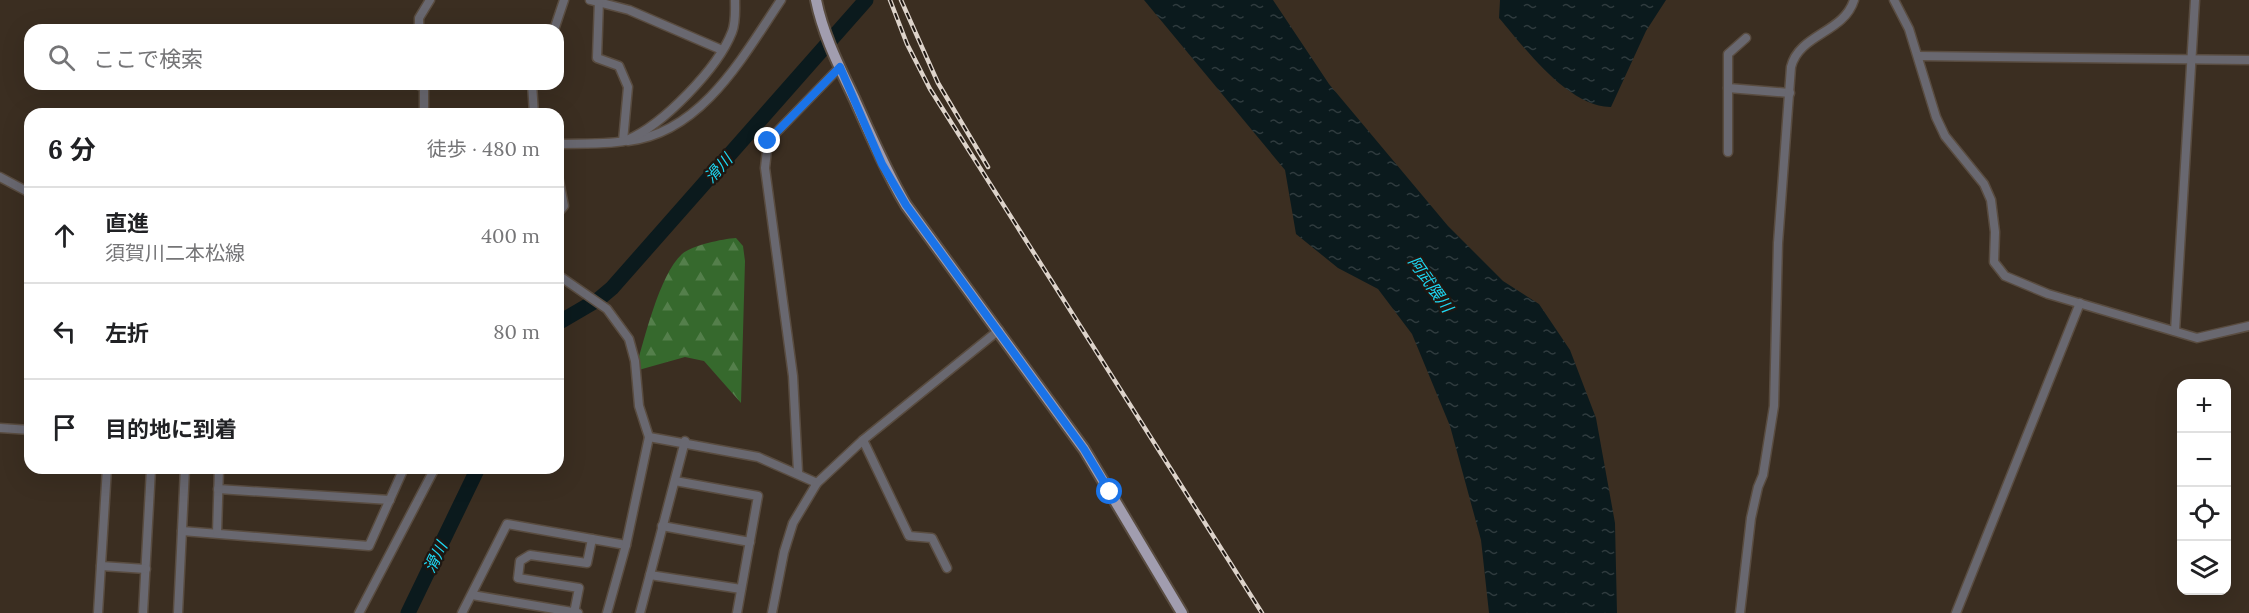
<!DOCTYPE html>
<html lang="ja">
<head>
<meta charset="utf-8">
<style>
	:root { --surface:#fff; --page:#f2f2f2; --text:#202124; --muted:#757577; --line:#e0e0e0 }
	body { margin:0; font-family:Lora,"Noto Sans JP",serif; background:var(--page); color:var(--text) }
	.controls { position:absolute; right:18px; bottom:18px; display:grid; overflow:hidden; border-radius:12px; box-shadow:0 6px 24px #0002 }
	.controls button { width:54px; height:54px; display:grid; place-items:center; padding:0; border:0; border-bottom:2px solid var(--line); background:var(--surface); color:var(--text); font:30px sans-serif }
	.stop { position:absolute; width:18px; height:18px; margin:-14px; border:4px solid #1a73e8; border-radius:50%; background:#fff }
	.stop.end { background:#1a73e8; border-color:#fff; box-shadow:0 2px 6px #0008 }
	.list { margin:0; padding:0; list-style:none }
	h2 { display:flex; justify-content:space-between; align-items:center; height:78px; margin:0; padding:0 24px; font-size:26px }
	h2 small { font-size:20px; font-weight:400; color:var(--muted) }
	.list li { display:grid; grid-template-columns:39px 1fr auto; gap:18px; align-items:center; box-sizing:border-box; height:96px; padding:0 24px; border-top:2px solid var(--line) }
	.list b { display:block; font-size:22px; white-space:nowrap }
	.list p { margin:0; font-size:20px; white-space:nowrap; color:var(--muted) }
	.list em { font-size:20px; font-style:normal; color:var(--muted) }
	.icon { flex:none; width:33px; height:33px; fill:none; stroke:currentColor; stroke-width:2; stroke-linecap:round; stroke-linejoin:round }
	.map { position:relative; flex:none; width:2249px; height:613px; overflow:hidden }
	.search { position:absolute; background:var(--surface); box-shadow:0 6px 24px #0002; left:24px; top:24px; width:540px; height:66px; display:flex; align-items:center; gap:15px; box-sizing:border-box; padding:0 21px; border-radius:18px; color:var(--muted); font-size:22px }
	.panel { position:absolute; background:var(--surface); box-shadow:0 6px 24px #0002; left:24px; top:108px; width:540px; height:366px; border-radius:18px }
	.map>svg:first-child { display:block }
	.forest { fill:url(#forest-firs) }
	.water { fill:url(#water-ripples) }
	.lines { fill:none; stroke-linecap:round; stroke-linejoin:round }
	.river { stroke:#0b1a1d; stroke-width:15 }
	.minor-casing { stroke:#594c40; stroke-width:11 }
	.major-casing { stroke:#594c40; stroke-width:14 }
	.minor { stroke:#696870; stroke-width:8 }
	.major { stroke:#a19daf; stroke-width:10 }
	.rail-casing { stroke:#ddd3ca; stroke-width:4.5 }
	.rail { stroke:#1e1712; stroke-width:2; stroke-dasharray:7; stroke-linecap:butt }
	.route { stroke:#1a73e8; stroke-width:8 }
	.labels { text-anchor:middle; stroke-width:4.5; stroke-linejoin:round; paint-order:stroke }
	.water-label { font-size:16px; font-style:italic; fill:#1dd7f3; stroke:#1e1712 }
</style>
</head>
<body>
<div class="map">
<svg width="2249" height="613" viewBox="0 0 2249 613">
	<defs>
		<pattern id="forest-firs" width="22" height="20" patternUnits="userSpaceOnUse" patternTransform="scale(1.5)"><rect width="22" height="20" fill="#36692d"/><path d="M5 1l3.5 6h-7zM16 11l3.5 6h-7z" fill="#547f4b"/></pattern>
		<pattern id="water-ripples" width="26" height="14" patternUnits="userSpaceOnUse" patternTransform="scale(1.5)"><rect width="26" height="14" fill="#0b1a1d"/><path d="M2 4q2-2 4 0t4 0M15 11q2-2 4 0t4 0" fill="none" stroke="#2f3b3e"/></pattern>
	</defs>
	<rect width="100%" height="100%" fill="#3b2e21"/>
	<path class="forest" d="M736,238L743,246L745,261L741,403L704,361L685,357L635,371C644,341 659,275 682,254C693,245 722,239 736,238Z"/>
	<g class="water">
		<path d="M1144,0H1273L1329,84L1448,226L1503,281L1539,304L1570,350L1596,418L1615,523L1617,613H1489L1481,540L1450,426L1412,334L1378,289L1338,268L1296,234L1285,170Z"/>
		<path d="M1500,0H1666L1646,31L1611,107C1569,108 1524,47 1499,18Z"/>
	</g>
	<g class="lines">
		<g class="river">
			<path d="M558,323L599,299L612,288L866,0"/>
			<path d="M408,613L478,468"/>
		</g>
		<defs>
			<g id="minor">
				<path d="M590,0L629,10L722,50"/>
				<path d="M599,0L597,58L619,66L628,87L623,141"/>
				<path d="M1894,0L1909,29L1936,117L1945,136L1984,184L1991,200L1995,232L1994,262L2005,276L2048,294L2197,338L2249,326"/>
				<path d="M419,30V18L430,0"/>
				<path d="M554,30L564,0"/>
				<path d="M1918,56L2249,60"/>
				<path d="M416,84L424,87V114"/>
				<path d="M532,84L534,114"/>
				<path d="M1728,88L1790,93"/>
				<path d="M628,141C702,133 744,55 781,0"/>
				<path d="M558,144C573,143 615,145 627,140C663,125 718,68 732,32C736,22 735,11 735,0"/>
				<path d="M1728,152V54L1746,38"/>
				<path d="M558,176L564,206L558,213"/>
				<path d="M0,177L30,193"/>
				<path d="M558,275L607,309L629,339L635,361L639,406L649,437"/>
				<path d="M2175,331L2195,0"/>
				<path d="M0,428L30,430"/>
				<path d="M863,440L909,536L932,538L947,568"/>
				<path d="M139,468L151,469L143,613"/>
				<path d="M798,472L793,376L765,168L768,141L840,67"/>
				<path d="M675,481L758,496L737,613"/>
				<path d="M218,489L390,500"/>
				<path d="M662,526L750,542"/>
				<path d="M182,531L369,546L404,468"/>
				<path d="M217,533L219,468"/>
				<path d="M101,566L146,569"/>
				<path d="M650,575L741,589"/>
				<path d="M472,595L578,613"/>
				<path d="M98,613L107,468"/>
				<path d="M178,613L185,468"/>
				<path d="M359,613L435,468"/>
				<path d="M462,613L507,524L626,545"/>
				<path d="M574,613L579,588L518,578L520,561L530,555L587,563L592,539"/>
				<path d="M607,613L626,545L649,437L758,457L817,483"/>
				<path d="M640,613L685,441"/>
				<path d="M772,613L784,552L793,523L817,483L863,440L999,330"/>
				<path d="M1740,613L1751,518L1758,487L1763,475L1774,406L1778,243L1791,67C1799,34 1844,33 1854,0"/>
				<path d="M1956,613L2080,303"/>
			</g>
			<path id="major" d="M816,0C823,35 840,68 855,100C871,136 886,171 906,205L1084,449L1182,613"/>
		</defs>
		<use href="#minor" class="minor-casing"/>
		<use href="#major" class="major-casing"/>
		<use href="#minor" class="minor"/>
		<use href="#major" class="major"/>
		<defs>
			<g id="rail">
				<path d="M890,0L907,44L930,89L1262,613"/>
				<path d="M901,0L938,83L988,167"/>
			</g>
		</defs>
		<use href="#rail" class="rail-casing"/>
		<use href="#rail" class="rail"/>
	</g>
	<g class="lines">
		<path class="route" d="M768,141L840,67L882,164L906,205L1084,449L1110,492"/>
	</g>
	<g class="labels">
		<g class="water-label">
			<text transform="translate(718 168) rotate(-48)" y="6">滑川</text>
			<text transform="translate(1431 284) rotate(55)" y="6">阿武隈川</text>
			<text transform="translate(435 557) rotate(-64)" y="6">滑川</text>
		</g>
	</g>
</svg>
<div class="controls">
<button>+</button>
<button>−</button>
<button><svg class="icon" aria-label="locate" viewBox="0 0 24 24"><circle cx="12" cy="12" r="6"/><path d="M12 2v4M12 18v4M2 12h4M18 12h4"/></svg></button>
<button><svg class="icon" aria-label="layers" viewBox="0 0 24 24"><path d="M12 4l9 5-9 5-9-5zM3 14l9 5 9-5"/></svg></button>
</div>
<div class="stop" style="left:1110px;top:492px"></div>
<div class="stop end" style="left:768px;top:141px"></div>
<div class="search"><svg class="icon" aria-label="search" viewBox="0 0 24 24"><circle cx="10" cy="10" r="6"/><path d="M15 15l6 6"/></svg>ここで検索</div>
<section class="panel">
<h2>6 分<small>徒歩 · 480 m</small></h2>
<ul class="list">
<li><svg class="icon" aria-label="ahead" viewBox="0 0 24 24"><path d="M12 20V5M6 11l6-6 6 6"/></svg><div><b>直進</b><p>須賀川二本松線</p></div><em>400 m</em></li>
<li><svg class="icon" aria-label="left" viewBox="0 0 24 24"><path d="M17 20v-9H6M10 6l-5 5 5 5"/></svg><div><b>左折</b></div><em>80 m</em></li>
<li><svg class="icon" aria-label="arrive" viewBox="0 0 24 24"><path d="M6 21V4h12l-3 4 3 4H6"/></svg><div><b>目的地に到着</b></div></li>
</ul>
</section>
</div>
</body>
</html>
